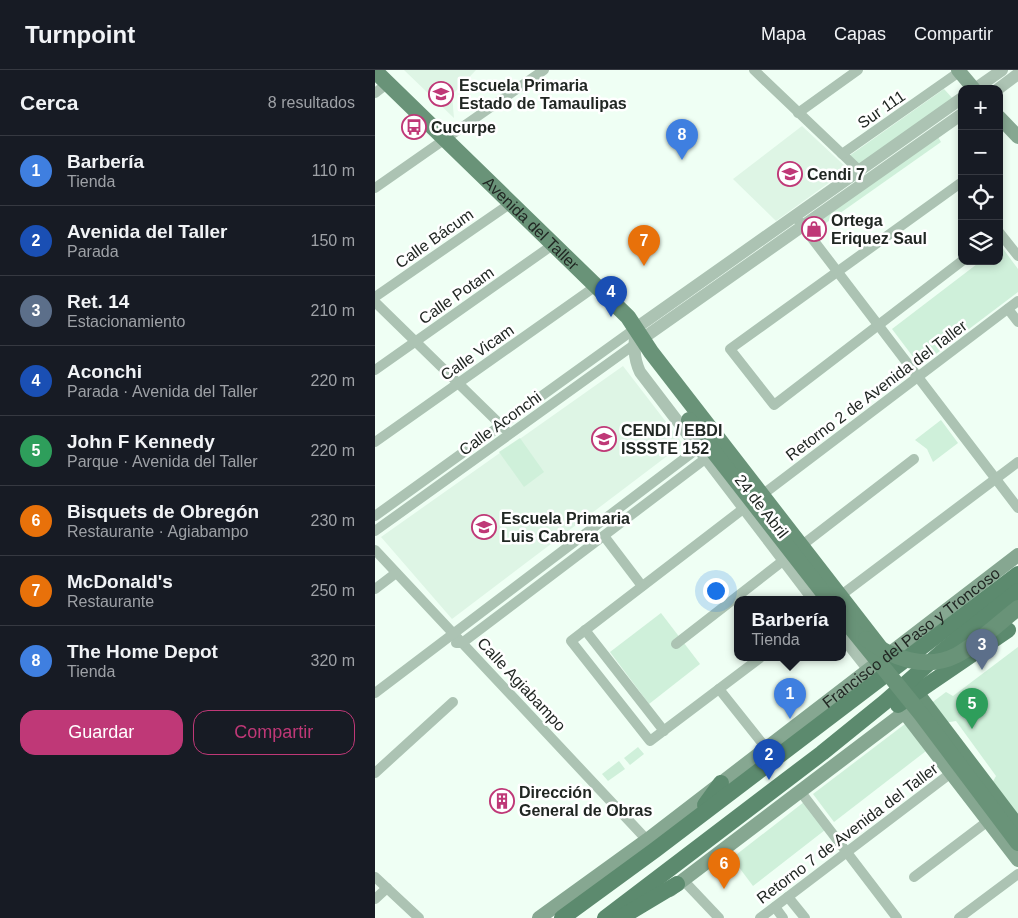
<!DOCTYPE html>
<html lang="es">
<head>
<meta charset="utf-8">
<style>
	:root { --surface:#171b24; --page:#20242c; --text:#f1f3f6; --muted:#9ea1a6; --line:#363941; --accent:#bf3877 }
	body { margin:0; font-family:Arial,sans-serif; background:var(--page); color:var(--text) }
	.controls { position:absolute; right:15px; top:15px; display:grid; overflow:hidden; border-radius:10px; box-shadow:0 2px 8px #0003 }
	.controls button { width:45px; height:45px; display:grid; place-items:center; padding:0; border:0; border-bottom:1px solid var(--line); background:var(--surface); color:var(--text); font:25px sans-serif }
	.you { position:absolute; left:340px; top:520px; width:18px; height:18px; margin:-12px; border:4px solid #fff; border-radius:50%; background:#1a73e8; box-shadow:0 0 0 8px #1a73e833 }
	.badge { display:grid; place-items:center; width:32px; height:32px; border-radius:50%; background:var(--accent); color:#fff; font-size:16px; font-weight:700 }
	.pin { position:absolute; translate:-50% -41px; filter:drop-shadow(0 1px 2px #0008) }
	.pin::after { content:''; position:absolute; top:26px; width:18px; height:15px; background:inherit; clip-path:polygon(0 0,100% 0,50% 100%) }
	.popup { position:absolute; left:359px; top:526px; width:112px; height:65px; box-sizing:border-box; display:grid; place-content:center; border-radius:10px; background:var(--surface); filter:drop-shadow(0 1px 4px #0005); font-size:16px; white-space:nowrap; color:var(--muted) }
	.popup b { font-size:19px; color:var(--text) }
	.popup::after { content:''; position:absolute; left:50%; top:100%; margin-left:-10px; border:10px solid transparent; border-top-color:var(--surface) }
	.list { margin:0; padding:0; list-style:none }
	h2 { display:flex; justify-content:space-between; align-items:center; height:65px; margin:0; padding:0 20px; font-size:21px }
	h2 small { font-size:16px; font-weight:400; color:var(--muted) }
	.list li { display:grid; grid-template-columns:32px 1fr auto; gap:15px; align-items:center; box-sizing:border-box; height:70px; padding:0 20px; border-top:1px solid var(--line) }
	.list b { display:block; font-size:19px; white-space:nowrap }
	.list p { margin:0; font-size:16px; white-space:nowrap; color:var(--muted) }
	.list em { font-size:16px; font-style:normal; color:var(--muted) }
	.actions { display:flex; gap:10px; padding:15px 20px }
	.actions a { flex:1; padding:11px 0; border:1px solid var(--accent); border-radius:15px; text-align:center; font-size:18px; color:var(--accent) }
	.actions .main { background:var(--accent); color:#fff }
	.icon { flex:none; width:28px; height:28px; fill:none; stroke:currentColor; stroke-width:2; stroke-linecap:round; stroke-linejoin:round }
	.map { position:relative; flex:none; width:643px; height:848px; overflow:hidden }
	header { display:flex; align-items:center; gap:30px; box-sizing:border-box; height:70px; padding:0 25px; background:var(--surface); border-bottom:1px solid var(--line) }
	header strong { font-size:24px }
	nav { display:flex; gap:28px; margin-inline-start:auto; font-size:18px }
	main { display:flex }
	aside { flex:1; background:var(--surface) }
	.map>svg:first-child { display:block }
	.built { fill:#def5e5 }
	.green { fill:#cff0da }
	.lines { fill:none; stroke-linecap:round; stroke-linejoin:round }
	.minor { stroke:#acc3b3; stroke-width:10 }
	.tertiary { stroke:#acc3b3; stroke-width:12 }
	.secondary { stroke:#86a791; stroke-width:14 }
	.primary { stroke:#699378; stroke-width:16 }
	.trunk { stroke:#5c8a6e; stroke-width:16 }
	.primary-bridge { stroke:#699378; stroke-width:16 }
	.labels { text-anchor:middle; stroke-width:5; stroke-linejoin:round; paint-order:stroke }
	.poi-label { font-size:16px; font-weight:bold; fill:#212723; stroke:#fff; text-anchor:start }
	.street-label { font-size:16px; fill:#212723; stroke:#fff }
</style>
</head>
<body>
<header>
<strong>Turnpoint</strong>
<nav><a>Mapa</a><a>Capas</a><a>Compartir</a></nav>
</header>
<main>
<aside>
<h2>Cerca<small>8 resultados</small></h2>
<ul class="list">
<li><span class="badge" style="background:#3f7fe0">1</span><div><b>Barbería</b><p>Tienda</p></div><em>110 m</em></li>
<li><span class="badge" style="background:#1a4fb4">2</span><div><b>Avenida del Taller</b><p>Parada</p></div><em>150 m</em></li>
<li><span class="badge" style="background:#5c6f8a">3</span><div><b>Ret. 14</b><p>Estacionamiento</p></div><em>210 m</em></li>
<li><span class="badge" style="background:#1a4fb4">4</span><div><b>Aconchi</b><p>Parada · Avenida del Taller</p></div><em>220 m</em></li>
<li><span class="badge" style="background:#2e9e5b">5</span><div><b>John F Kennedy</b><p>Parque · Avenida del Taller</p></div><em>220 m</em></li>
<li><span class="badge" style="background:#e8710a">6</span><div><b>Bisquets de Obregón</b><p>Restaurante · Agiabampo</p></div><em>230 m</em></li>
<li><span class="badge" style="background:#e8710a">7</span><div><b>McDonald's</b><p>Restaurante</p></div><em>250 m</em></li>
<li><span class="badge" style="background:#3f7fe0">8</span><div><b>The Home Depot</b><p>Tienda</p></div><em>320 m</em></li>
</ul>
<div class="actions"><a class="main">Guardar</a><a>Compartir</a></div>
</aside>
<div class="map">
<svg width="643" height="848" viewBox="0 0 643 848">
	<rect width="100%" height="100%" fill="#effff4"/>
	<g class="built">
		<path d="M29,0H101L77,25L79,48Z"/>
		<path d="M427,56L473,99L401,151L358,109Z"/>
		<path d="M248,296L308,374L77,549L6,467Z"/>
	</g>
	<g class="green">
		<path d="M569,19L579,30L485,96L474,86Z"/>
		<path d="M563,67L566,72L441,160L436,154Z"/>
		<path d="M626,176L643,199V222L545,296L517,259L606,191H624Z"/>
		<path d="M566,350L583,373L558,392L552,379L540,370Z"/>
		<path d="M145,368L169,402L149,417L124,382Z"/>
		<path d="M286,543L325,594L274,634L235,582Z"/>
		<path d="M643,577V750L616,715L621,706L581,651L569,653L555,634L571,622L578,626Z"/>
		<path d="M530,654L551,681L459,752L438,724Z"/>
		<path d="M263,677L269,684L255,695L249,688Z"/>
		<path d="M244,691L250,699L233,711L227,704Z"/>
		<path d="M429,732L450,760L378,816L357,788Z"/>
	</g>
	<g class="lines">
		<g class="minor">
			<path d="M379,0L485,101"/>
			<path d="M0,23L13,13"/>
			<path d="M423,43L483,0"/>
			<path d="M467,84L587,0"/>
			<path d="M587,112L355,279L399,335L587,191"/>
			<path d="M0,118L169,0"/>
			<path d="M423,150L643,438"/>
			<path d="M624,162L643,186"/>
			<path d="M0,227L136,133"/>
			<path d="M0,232L130,359"/>
			<path d="M633,239L643,252"/>
			<path d="M0,300L179,174"/>
			<path d="M0,372L221,216"/>
			<path d="M387,425L643,231"/>
			<path d="M368,439L196,571L275,671L385,588"/>
			<path d="M0,446L261,258"/>
			<path d="M0,461L263,272"/>
			<path d="M229,466L267,516"/>
			<path d="M426,476L539,389"/>
			<path d="M0,480L272,770"/>
			<path d="M0,519L21,503"/>
			<path d="M465,526L643,392"/>
			<path d="M210,560L289,661"/>
			<path d="M81,573H87L330,389"/>
			<path d="M301,574L409,490"/>
			<path d="M344,619L391,678"/>
			<path d="M0,623L322,379"/>
			<path d="M0,703L78,632"/>
			<path d="M425,721L522,848"/>
			<path d="M0,807L44,848"/>
			<path d="M539,807L613,751"/>
			<path d="M308,810L344,848"/>
			<path d="M413,827L430,848"/>
			<path d="M0,829L12,818"/>
			<path d="M400,837L408,848"/>
			<path d="M385,848L576,703"/>
			<path d="M584,848L643,804"/>
		</g>
		<g class="tertiary">
			<path d="M600,19L627,0"/>
			<path d="M623,19L643,4"/>
			<path d="M267,269L587,44"/>
			<path d="M439,530L265,302C258,287 259,274 261,258L587,28"/>
			<path d="M468,567L494,600"/>
		</g>
		<g class="secondary">
			<path d="M583,0L599,19"/>
			<path d="M624,47L643,67"/>
			<path d="M529,642L643,790"/>
			<path d="M295,820L547,629"/>
			<path id="s1" d="M164,848L272,770L643,485"/>
		</g>
		<g class="primary">
			<path id="s2" d="M0,1L253,247L276,282L300,313L506,579"/>
			<path d="M314,350L454,530"/>
			<path d="M546,629L643,757"/>
		</g>
		<g class="trunk">
			<path d="M523,635L633,560"/>
			<path d="M330,735L346,713"/>
			<path d="M187,848L280,780L643,504"/>
			<path d="M230,848L447,683L510,632L570,579L643,521"/>
			<path d="M245,848L302,814"/>
		</g>
		<g class="primary-bridge">
			<path d="M468,548L546,644L643,773"/>
			<path d="M491,569C516,588 551,601 582,585C601,575 625,552 643,538"/>
		</g>
	</g>
	<defs>
		<symbol id="school-ring" viewBox="-11 -11 22 22"><circle r="9.5" fill="#fff" stroke="#bf3877" stroke-width="1.5"/><path d="M0-5L7-2L0 1L-7-2ZM-4 1L0 2.5L4 1V4Q0 6-4 4Z" fill="#bf3877"/></symbol>
		<symbol id="bus-ring" viewBox="-11 -11 22 22"><circle r="9.5" fill="#fff" stroke="#bf3877" stroke-width="1.5"/><path d="M-5-6H5V4H4V6H2V4H-2V6H-4V4H-5ZM-3.5-4V0h7V-4ZM-3.5 1.2v1.5H-2V1.2ZM2 1.2v1.5H3.5V1.2Z" fill="#bf3877"/></symbol>
		<symbol id="shop-ring" viewBox="-11 -11 22 22"><circle r="9.5" fill="#fff" stroke="#bf3877" stroke-width="1.5"/><path d="M-5-2.5h2.3a2.7 3.5 0 0 1 5.4 0H5L5.5 6h-11ZM-1.5-2.5h3a1.5 2.3 0 0 0-3 0Z" fill="#bf3877"/></symbol>
		<symbol id="building-ring" viewBox="-11 -11 22 22"><circle r="9.5" fill="#fff" stroke="#bf3877" stroke-width="1.5"/><path d="M-4-6H4V6H1V3H-1V6H-4ZM-2.5-4.3h1.7v1.8h-1.7ZM.8-4.3h1.7v1.8H.8ZM-2.5-1h1.7V.8h-1.7ZM.8-1h1.7V.8H.8Z" fill="#bf3877"/></symbol>
	</defs>
	<g fill-rule="evenodd">
		<use href="#school-ring" x="52" y="10" width="28" height="28"/>
		<use href="#bus-ring" x="25" y="43" width="28" height="28"/>
		<use href="#school-ring" x="401" y="90" width="28" height="28"/>
		<use href="#shop-ring" x="425" y="145" width="28" height="28"/>
		<use href="#school-ring" x="215" y="355" width="28" height="28"/>
		<use href="#school-ring" x="95" y="443" width="28" height="28"/>
		<use href="#building-ring" x="113" y="717" width="28" height="28"/>
	</g>
	<g class="labels">
		<g class="poi-label">
			<text x="84" y="21">Escuela Primaria<tspan x="84" dy="18">Estado de Tamaulipas</tspan></text>
			<text x="56" y="63">Cucurpe</text>
			<text x="432" y="110">Cendi 7</text>
			<text x="456" y="156">Ortega<tspan x="456" dy="18">Eriquez Saul</tspan></text>
			<text x="246" y="366">CENDI / EBDI<tspan x="246" dy="18">ISSSTE 152</tspan></text>
			<text x="126" y="454">Escuela Primaria<tspan x="126" dy="18">Luis Cabrera</tspan></text>
			<text x="144" y="728">Dirección<tspan x="144" dy="18">General de Obras</tspan></text>
		</g>
		<g class="street-label">
			<text transform="translate(506 39) rotate(-35)" y="6">Sur 111</text>
			<text dy="6" stroke="none"><textPath href="#s2" startOffset="218">Avenida del Taller</textPath></text>
			<text transform="translate(59 168) rotate(-35)" y="6">Calle Bácum</text>
			<text transform="translate(81 225) rotate(-35)" y="6">Calle Potam</text>
			<text transform="translate(102 282) rotate(-35)" y="6">Calle Vicam</text>
			<text transform="translate(501 320) rotate(-37)" y="6">Retorno 2 de Avenida del Taller</text>
			<text transform="translate(125 353) rotate(-36)" y="6">Calle Aconchi</text>
			<text transform="translate(387 436) rotate(52)" y="6">24 de Abril</text>
			<text dy="6" stroke="none"><textPath href="#s1" startOffset="466">Francisco del Paso y Troncoso</textPath></text>
			<text transform="translate(147 614) rotate(47)" y="6">Calle Agiabampo</text>
			<text transform="translate(472 763) rotate(-37)" y="6">Retorno 7 de Avenida del Taller</text>
		</g>
	</g>
</svg>
<div class="controls">
<button>+</button>
<button>−</button>
<button><svg class="icon" aria-label="locate" viewBox="0 0 24 24"><circle cx="12" cy="12" r="6"/><path d="M12 2v4M12 18v4M2 12h4M18 12h4"/></svg></button>
<button><svg class="icon" aria-label="layers" viewBox="0 0 24 24"><path d="M12 4l9 5-9 5-9-5zM3 14l9 5 9-5"/></svg></button>
</div>
<div class="you"></div>
<div class="pin badge" style="left:415px;top:649px;background:#3f7fe0">1</div>
<div class="popup"><b>Barbería</b>Tienda</div>
<div class="pin badge" style="left:394px;top:710px;background:#1a4fb4">2</div>
<div class="pin badge" style="left:607px;top:600px;background:#5c6f8a">3</div>
<div class="pin badge" style="left:236px;top:247px;background:#1a4fb4">4</div>
<div class="pin badge" style="left:597px;top:659px;background:#2e9e5b">5</div>
<div class="pin badge" style="left:349px;top:819px;background:#e8710a">6</div>
<div class="pin badge" style="left:269px;top:196px;background:#e8710a">7</div>
<div class="pin badge" style="left:307px;top:90px;background:#3f7fe0">8</div>
</div>
</main>
</body>
</html>
